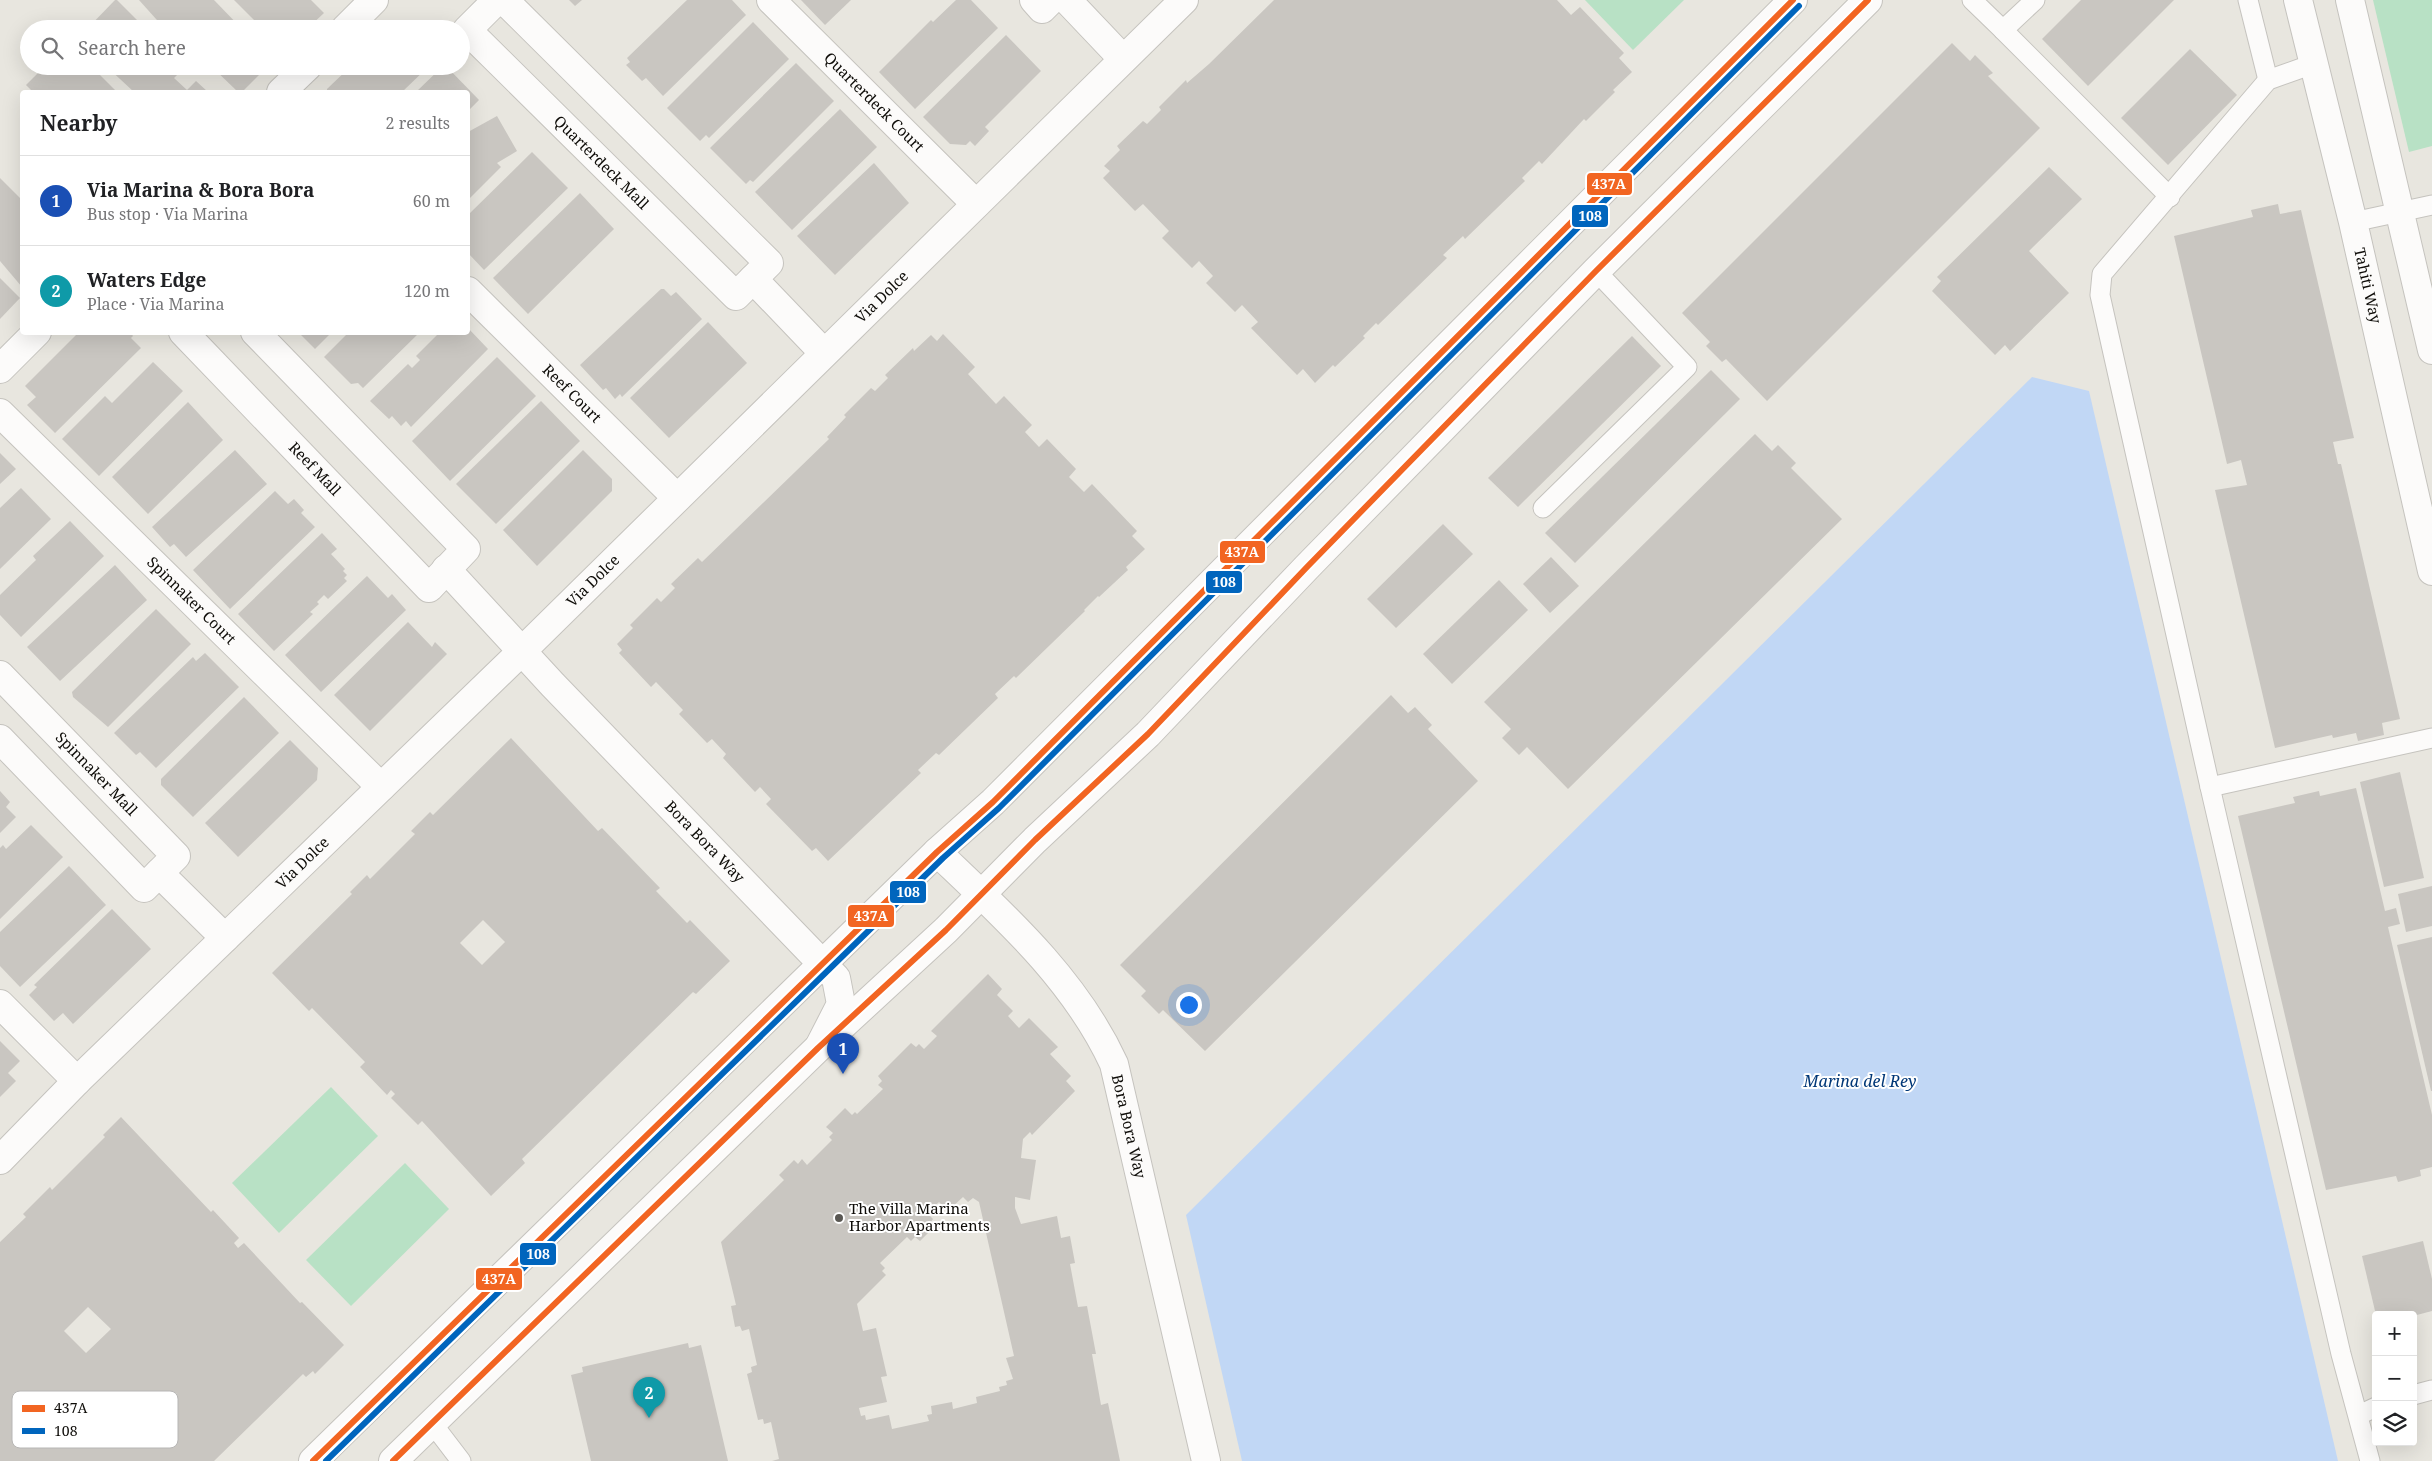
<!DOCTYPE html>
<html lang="en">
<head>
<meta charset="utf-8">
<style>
	:root { --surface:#fff; --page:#f2f2f2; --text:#202124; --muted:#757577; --line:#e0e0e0; --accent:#111827 }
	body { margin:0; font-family:"Noto Serif",serif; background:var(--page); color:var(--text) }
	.controls { position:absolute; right:15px; bottom:15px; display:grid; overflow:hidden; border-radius:5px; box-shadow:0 5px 20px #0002 }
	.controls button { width:45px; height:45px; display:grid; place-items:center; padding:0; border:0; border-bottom:1px solid var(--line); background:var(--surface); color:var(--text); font:25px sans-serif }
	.you { position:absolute; left:1188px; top:1004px; width:18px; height:18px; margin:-12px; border:4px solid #fff; border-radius:50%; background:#1a73e8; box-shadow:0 0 0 8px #1a73e833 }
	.badge { display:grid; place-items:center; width:32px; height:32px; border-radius:50%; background:var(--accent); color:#fff; font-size:16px; font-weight:700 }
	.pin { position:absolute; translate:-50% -41px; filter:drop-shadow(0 1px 2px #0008) }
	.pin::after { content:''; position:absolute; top:26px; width:18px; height:15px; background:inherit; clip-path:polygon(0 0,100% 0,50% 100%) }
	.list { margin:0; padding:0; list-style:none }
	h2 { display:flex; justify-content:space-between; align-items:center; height:65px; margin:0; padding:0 20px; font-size:21px }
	h2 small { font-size:16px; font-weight:400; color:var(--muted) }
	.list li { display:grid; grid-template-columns:32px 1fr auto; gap:15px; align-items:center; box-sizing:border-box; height:90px; padding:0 20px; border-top:1px solid var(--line) }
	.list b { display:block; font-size:19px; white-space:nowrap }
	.list p { margin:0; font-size:16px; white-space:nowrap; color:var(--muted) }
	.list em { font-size:16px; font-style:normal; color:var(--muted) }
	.icon { flex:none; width:28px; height:28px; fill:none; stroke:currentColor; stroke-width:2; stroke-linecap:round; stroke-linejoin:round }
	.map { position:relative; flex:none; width:2432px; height:1461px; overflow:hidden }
	.search { position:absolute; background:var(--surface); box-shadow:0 5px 20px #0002; left:20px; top:20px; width:450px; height:55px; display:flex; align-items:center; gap:12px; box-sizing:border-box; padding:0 18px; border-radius:28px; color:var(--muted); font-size:19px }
	.panel { position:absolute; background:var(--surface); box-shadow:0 5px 20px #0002; left:20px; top:90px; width:450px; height:245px; border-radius:5px }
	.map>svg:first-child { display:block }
	.green { fill:#b8e1c5 }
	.water { fill:#c1d7f5 }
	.building { fill:#c9c6c1; fill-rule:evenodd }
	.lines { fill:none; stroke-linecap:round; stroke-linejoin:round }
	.lane-casing { stroke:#c5c3be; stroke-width:21 }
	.street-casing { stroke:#c5c3be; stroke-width:30 }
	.secondary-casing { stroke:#c5c3be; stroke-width:30 }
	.lane { stroke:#fcfbfa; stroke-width:19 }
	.street { stroke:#fcfbfa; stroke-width:28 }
	.secondary { stroke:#fcfbfa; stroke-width:28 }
	.bus-1-casing { stroke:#fff; stroke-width:10 }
	.bus-2-casing { stroke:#fff; stroke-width:10 }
	.bus-1 { stroke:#f26522; stroke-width:6 }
	.bus-2 { stroke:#0065bd; stroke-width:6 }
	.poi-dot { fill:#5a5853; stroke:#fff; stroke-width:2 }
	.labels { text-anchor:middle; stroke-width:4; stroke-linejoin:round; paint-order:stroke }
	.street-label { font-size:15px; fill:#0e0c08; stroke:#fff }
	.poi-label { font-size:15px; fill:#0e0c08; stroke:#fff; text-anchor:start }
	.water-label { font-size:16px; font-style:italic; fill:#013777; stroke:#fff }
	.key { fill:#fff; stroke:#b7b6b5; stroke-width:1 }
	.key-label { font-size:14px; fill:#0e0c08 }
	.line-badge { stroke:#fff; stroke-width:2 }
	.badge-label { font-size:14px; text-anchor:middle; font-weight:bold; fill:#fff }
</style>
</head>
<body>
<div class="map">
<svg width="2432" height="1461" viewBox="0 0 2432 1461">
	<rect width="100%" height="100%" fill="#e8e6df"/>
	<g class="green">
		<path d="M1585,0H1684L1633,50Z"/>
		<path d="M2373,0H2432V146L2409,152Z"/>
		<path d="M331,1087L378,1136L279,1233L232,1183Z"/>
		<path d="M405,1163L449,1209L351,1306L306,1260Z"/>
	</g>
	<path class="water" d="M2032,377L2089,391L2338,1461H1242L1186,1215Z"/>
	<g class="building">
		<path d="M115,0H117L146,29H87Z"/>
		<path d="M139,0H214L242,29H165Z"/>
		<path d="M234,0H311L324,13L307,29H263Z"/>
		<path d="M569,0H582L575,6Z"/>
		<path d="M687,0H732L746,15L663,96L646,78L642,81L626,65L630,62L627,58Z"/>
		<path d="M801,0H851L825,25Z"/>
		<path d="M956,0H971L998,28L915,109L879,72L931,20L933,22Z"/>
		<path d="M1274,0H1557L1571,15L1580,7L1624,53L1619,58L1632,72L1613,90L1615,92L1586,121L1584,119L1542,164L1539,161L1522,178L1525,181L1465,239L1463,236L1443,255L1447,258L1378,325L1376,323L1363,336L1365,338L1335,367L1333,365L1315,383L1303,369L1297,375L1251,328L1258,322L1242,305L1235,312L1206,283L1213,276L1199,261L1192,268L1162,238L1169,231L1143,204L1135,211L1103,178L1110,171L1104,166L1120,150L1117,146L1143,121L1147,124L1161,110L1159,107L1186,80L1187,83L1209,64Z"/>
		<path d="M2081,0H2174L2088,86L2042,39Z"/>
		<path d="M405,21L413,29H390L397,22Z"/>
		<path d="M753,22L789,59L709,138L706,135L700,141L667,108Z"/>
		<path d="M1006,35L1041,71L985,127L989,131L975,146L970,141L966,145L950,144L923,117Z"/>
		<path d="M1952,43L1970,61L1975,55L1993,73L1988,76L2040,128L1767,401L1726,359L1722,362L1706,346L1710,342L1682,313Z"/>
		<path d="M2190,49L2237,95L2168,165L2121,118Z"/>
		<path d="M796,63L834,101L753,182L750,180L746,184L710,148Z"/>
		<path d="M45,66H91L117,92H33L26,85Z"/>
		<path d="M106,66H180V72L174,78L187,90L196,81L208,92H134Z"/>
		<path d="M211,66H268L242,92H238Z"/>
		<path d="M351,66H429L402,92H327V89Z"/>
		<path d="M443,66H446L479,100L468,111V92H416Z"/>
		<path d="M840,109L877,147L792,230L755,192Z"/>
		<path d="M497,116L517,151L497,163L501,167L468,200V132Z"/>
		<path d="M532,152L568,188L484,270L468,253V215Z"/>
		<path d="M874,163L909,203L835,275L797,236Z"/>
		<path d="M2049,167L2082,199L2029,251L2069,293L2010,351L2005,345L1995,355L1932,291L1941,281L1937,277Z"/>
		<path d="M0,178L22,200V287L0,261Z"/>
		<path d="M580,193L614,229L528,314L493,278Z"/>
		<path d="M2278,204L2280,214L2301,210L2354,438L2333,442L2338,464H2341L2400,719L2382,723L2384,735L2358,741L2356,733L2333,738L2332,735L2275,748L2215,490L2247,485L2241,460L2227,464L2174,236L2253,217L2251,210Z"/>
		<path d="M0,278L20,298L0,319Z"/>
		<path d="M661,289H664L671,296L676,292L702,319L622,397L620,394L615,399L606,388L603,390L580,365Z"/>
		<path d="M708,322L747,363L669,438L630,398Z"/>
		<path d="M468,328L488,349L411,427L406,421L401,426L392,416L389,419L370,401L408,364L412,368L420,360L416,356L440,332H468Z"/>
		<path d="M79,332H130L133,336L131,338L141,348L55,433L27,405L36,397L25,386Z"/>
		<path d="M298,332H332L315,349Z"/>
		<path d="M349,332H420L363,388L358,383L351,384L324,357Z"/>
		<path d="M943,334L975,367L968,374L996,404L1004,396L1032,425L1025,432L1039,447L1047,439L1076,469L1069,477L1084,492L1092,484L1137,531L1132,536L1145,549L1126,567L1128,570L1099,597L1098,596L1084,610L1085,611L1016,678L1014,676L995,694L998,698L939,755L936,753L918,770L921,773L828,861L816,848L812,851L766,804L771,799L760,787L755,792L723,758L726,754L712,739L707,743L679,714L683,710L656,682L651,687L619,653L622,650L617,644L633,628L630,625L657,598L661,602L675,588L671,584L698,558L702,562L829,439L827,437L846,417L844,415L871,388L875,391L888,378L885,375L913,348L914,351L931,335L937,341Z"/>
		<path d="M1632,336L1661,366L1518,507L1488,478Z"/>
		<path d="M497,357L536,396L450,481L412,441Z"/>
		<path d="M153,362L183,391L99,476L62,439L105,396L112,403Z"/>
		<path d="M1711,370L1740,399L1575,563L1545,533Z"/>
		<path d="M541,401L580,441L496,524L456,484Z"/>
		<path d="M188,402L223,440L148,514L112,477Z"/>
		<path d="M1755,434L1772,451L1778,445L1796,463L1791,468L1842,519L1568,789L1527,747L1519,755L1502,738L1511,729L1484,702Z"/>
		<path d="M235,450L267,484L186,557L174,544L170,547L152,527Z"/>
		<path d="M583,450L612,479V491L537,566L503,530Z"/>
		<path d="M0,453L16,469L0,484Z"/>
		<path d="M21,488L51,519L0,569V508Z"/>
		<path d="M275,491L288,504L294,499L304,510L301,513L315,527L230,609L193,570Z"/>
		<path d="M70,521L104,556L21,637L0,615V595L36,560L33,556Z"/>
		<path d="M1443,524L1473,554L1396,628L1367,599Z"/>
		<path d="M322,533L337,549L331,554L345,569L343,571L347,575L344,578L347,581L328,599L324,595L317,602L319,604L310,612L313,614L274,651L238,614Z"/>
		<path d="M1551,557L1579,586L1550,613L1523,584Z"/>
		<path d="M115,565L147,600L60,681L27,647Z"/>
		<path d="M367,576L388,598L392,594L406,610L321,692L285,655Z"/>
		<path d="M1499,580L1528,610L1452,684L1423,654Z"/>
		<path d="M156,609L191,644L108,727L73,697L72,692Z"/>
		<path d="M408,622L432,647L435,642L447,654L370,731L334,695Z"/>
		<path d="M205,653L239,687L156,768L140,752L136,755L114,733L193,657L196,661Z"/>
		<path d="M1391,695L1408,713L1415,707L1432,725L1428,729L1478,781L1205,1051L1163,1010L1159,1014L1141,996L1146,991L1120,965Z"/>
		<path d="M244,697L279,733L193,817L161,785V779Z"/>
		<path d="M511,738L598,831L602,828L660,888L656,891L687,923L690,920L730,961L696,994L693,992L522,1159L525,1163L491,1196L422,1121L418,1125L391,1098L395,1094L391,1090L387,1095L360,1067L365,1062L312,1008L309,1011L272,973L352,894L350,892L367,875L370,879L415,834L411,831L430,812L433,815ZM483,920L505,942L482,965L460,943Z"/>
		<path d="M290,740L318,768L317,780L238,857L205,823Z"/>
		<path d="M2400,772L2424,878L2384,887L2360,782Z"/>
		<path d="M2356,788L2385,911L2396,908L2400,924L2388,927L2432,1115V1167L2420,1170L2421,1176L2398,1182L2396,1176L2326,1190L2238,816L2295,803L2293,797L2319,791L2320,796Z"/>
		<path d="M0,791L10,802L6,807L16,817L0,833Z"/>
		<path d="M31,825L63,857L0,919V848L3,845L6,849Z"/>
		<path d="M69,866L106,905L20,987L0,966V932Z"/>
		<path d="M2432,886V926L2406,932L2398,894Z"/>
		<path d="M112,909L151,949L73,1024L63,1013L54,1021L29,995L37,987L34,985Z"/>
		<path d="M2432,937V1091H2431L2397,945Z"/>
		<path d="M988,974L1002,989L997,995L1013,1011L1008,1016L1019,1028L1029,1018L1058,1047L1050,1054L1071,1076L1066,1081L1075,1091L1032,1135L1030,1132L1023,1139L1021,1158L1036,1160L1030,1200L1015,1197V1208L1021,1224L1057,1216L1061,1238L1070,1236L1075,1263L1070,1264L1078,1307L1087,1306L1096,1354H1092L1101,1405L1108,1403L1120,1461H772L779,1459L771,1422L764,1424L763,1419L758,1420L747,1374L752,1372L751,1367L757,1365L749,1329L742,1331L740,1326L735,1327L731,1306L736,1305L721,1242L784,1180L779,1175L794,1160L798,1164L802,1159L807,1165L832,1140L829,1137L833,1133L826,1127L845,1108L852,1115L855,1112L857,1114L883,1089L878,1085L882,1081L878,1076L911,1043L916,1047L919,1044L924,1049L937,1036L931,1031ZM963,1197L968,1202L973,1198L979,1202L1014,1356L1006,1358L1013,1379L1006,1381L1007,1385L999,1387L1000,1391L976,1397L977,1403L953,1409L952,1402L931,1406L932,1414L927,1415L929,1421L892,1429L889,1415L866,1420L865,1415L861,1416L859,1408L887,1402L881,1377L887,1376L876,1328L863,1331L857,1304L886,1275L882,1271L885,1268L880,1263L907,1237L911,1241L915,1237L920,1241L935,1226L931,1222L933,1219L927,1213L939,1202L943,1206L946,1203L951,1208Z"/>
		<path d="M0,1041L20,1061L8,1073L16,1081L0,1097Z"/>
		<path d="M121,1117L211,1212L213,1210L239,1238L234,1243L238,1248L244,1243L300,1303L302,1302L344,1345L315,1374L313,1371L306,1377L303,1374L214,1461H0V1242L26,1217L23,1214L50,1187L52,1190L105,1137L103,1135ZM88,1307L111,1329L86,1353L64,1331Z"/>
		<path d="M2423,1241L2432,1279V1311L2413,1316L2376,1315L2362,1256Z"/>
		<path d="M688,1343L689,1348L701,1345L728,1461H591L571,1375L583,1372L582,1367Z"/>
	</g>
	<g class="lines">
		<defs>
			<g id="lane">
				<path d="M1972,0L2003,30"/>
				<path d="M2035,0L2003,30L2170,197"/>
				<path d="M2248,0L2268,80"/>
				<path d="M2313,64L2268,80L2102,274L2100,295L2210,787L2432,738"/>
				<path d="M2353,222L2432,205"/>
				<path d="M1543,508L1687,367L1596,271"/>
				<path d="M2210,787L2341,1354L2370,1461"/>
				<path d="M2413,1395L2432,1390"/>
				<path d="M2359,1415L2376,1407"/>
				<path d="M432,1423L461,1461"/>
			</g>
			<g id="street">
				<path id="s1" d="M497,0L467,30L736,296L769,263L504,0"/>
				<path id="s2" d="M771,0L976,204"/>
				<path d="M1034,0L1042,9L1051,0"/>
				<path d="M1067,0L1123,59"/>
				<path id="s3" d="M2298,0L2353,222L2432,571"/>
				<path d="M2350,0L2432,350"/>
				<path d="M345,29L374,0"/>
				<path d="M281,92L308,66"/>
				<path d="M753,279L824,353"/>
				<path id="s4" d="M468,291L677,498"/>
				<path id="s5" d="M183,332L429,588L466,549L255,332"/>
				<path d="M0,369L37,332"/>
				<path id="s6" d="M0,413L381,787"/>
				<path id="s7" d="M446,569L553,685L836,978L841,1004L820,1045"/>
				<path id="s8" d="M0,675L176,856L144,888L0,739"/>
				<path id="s9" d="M937,852C1003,915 1075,979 1114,1064L1206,1461"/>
				<path d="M159,873L225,938"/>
				<path d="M0,1004L77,1081"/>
				<path id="s10" d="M0,1160L77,1081L522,651L1184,0"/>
			</g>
			<g id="secondary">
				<path d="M313,1461L937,852L993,802L1793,0"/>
				<path d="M393,1461L818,1048L946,930L1035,840L1148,734L1307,567L1596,271L1868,0"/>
			</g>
		</defs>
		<use href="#lane" class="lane-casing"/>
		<use href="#street" class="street-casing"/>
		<use href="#secondary" class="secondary-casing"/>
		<use href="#lane" class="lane"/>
		<use href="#street" class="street"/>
		<use href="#secondary" class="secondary"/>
		<defs>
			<g id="bus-1">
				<path d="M313,1461L937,852L993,802L1793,0"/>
				<path d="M393,1461L818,1048L946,930L1035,840L1148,734L1307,567L1596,271L1868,0"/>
			</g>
			<path id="bus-2" d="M326,1461L943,858L999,808L1799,6"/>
		</defs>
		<use href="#bus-1" class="bus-1-casing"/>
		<use href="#bus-2" class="bus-2-casing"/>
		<use href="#bus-1" class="bus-1"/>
		<use href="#bus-2" class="bus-2"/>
	</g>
	<circle class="poi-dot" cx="839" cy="1218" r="5"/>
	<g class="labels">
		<g class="street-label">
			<text dy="5" stroke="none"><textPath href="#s2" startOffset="145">Quarterdeck Court</textPath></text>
			<text dy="5" stroke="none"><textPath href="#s1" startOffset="231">Quarterdeck Mall</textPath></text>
			<text dy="5" stroke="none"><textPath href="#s3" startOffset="294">Tahiti Way</textPath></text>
			<text dy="5" stroke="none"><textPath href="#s10" startOffset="1234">Via Dolce</textPath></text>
			<text dy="5" stroke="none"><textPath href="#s4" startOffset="146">Reef Court</textPath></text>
			<text dy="5" stroke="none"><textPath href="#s5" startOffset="190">Reef Mall</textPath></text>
			<text dy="5" stroke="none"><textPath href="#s10" startOffset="829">Via Dolce</textPath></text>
			<text dy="5" stroke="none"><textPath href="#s6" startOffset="268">Spinnaker Court</textPath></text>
			<text dy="5" stroke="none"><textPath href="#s8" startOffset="138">Spinnaker Mall</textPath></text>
			<text dy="5" stroke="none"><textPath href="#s7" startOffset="376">Bora Bora Way</textPath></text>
			<text dy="5" stroke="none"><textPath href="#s10" startOffset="424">Via Dolce</textPath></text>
			<text dy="5" stroke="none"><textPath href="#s9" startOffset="342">Bora Bora Way</textPath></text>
		</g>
		<g class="poi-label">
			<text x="849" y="1214">The Villa Marina<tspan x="849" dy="17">Harbor Apartments</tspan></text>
		</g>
		<g class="water-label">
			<text x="1860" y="1087">Marina del Rey</text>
		</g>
	</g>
	<rect x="12" y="1391" width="166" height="57" rx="8" class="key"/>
	<rect x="22" y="1405" width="23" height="7" fill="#f26522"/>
	<rect x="22" y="1428" width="23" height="6" fill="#0065bd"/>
	<g class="key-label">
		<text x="54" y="1413">437A</text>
		<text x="54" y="1436">108</text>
	</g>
	<g class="line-badge">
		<rect x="1586" y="172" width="47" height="24" rx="5" fill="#f26522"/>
		<rect x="1571" y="204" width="38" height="24" rx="5" fill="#0065bd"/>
		<rect x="1219" y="540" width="47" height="24" rx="5" fill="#f26522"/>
		<rect x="1205" y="570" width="38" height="24" rx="5" fill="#0065bd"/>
		<rect x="889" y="880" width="38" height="24" rx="5" fill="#0065bd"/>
		<rect x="847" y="904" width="48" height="24" rx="5" fill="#f26522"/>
		<rect x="519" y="1242" width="38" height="24" rx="5" fill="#0065bd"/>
		<rect x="475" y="1267" width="48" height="24" rx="5" fill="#f26522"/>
	</g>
	<g class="badge-label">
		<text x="1609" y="189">437A</text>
		<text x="1590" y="221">108</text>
		<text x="1242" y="557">437A</text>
		<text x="1224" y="587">108</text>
		<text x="908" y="897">108</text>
		<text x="871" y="921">437A</text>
		<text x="538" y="1259">108</text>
		<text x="499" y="1284">437A</text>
	</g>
</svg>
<div class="controls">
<button>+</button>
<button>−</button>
<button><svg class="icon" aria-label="layers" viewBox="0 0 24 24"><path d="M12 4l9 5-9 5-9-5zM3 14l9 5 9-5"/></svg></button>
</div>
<div class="you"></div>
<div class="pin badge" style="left:843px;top:1074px;background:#1a4fb4">1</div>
<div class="pin badge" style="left:649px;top:1418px;background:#0f9aa8">2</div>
<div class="search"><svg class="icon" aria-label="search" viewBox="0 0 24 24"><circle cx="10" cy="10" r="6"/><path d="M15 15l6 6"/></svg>Search here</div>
<section class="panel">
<h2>Nearby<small>2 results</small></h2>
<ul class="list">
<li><span class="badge" style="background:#1a4fb4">1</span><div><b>Via Marina &amp; Bora Bora</b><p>Bus stop · Via Marina</p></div><em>60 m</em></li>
<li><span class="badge" style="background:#0f9aa8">2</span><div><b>Waters Edge</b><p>Place · Via Marina</p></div><em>120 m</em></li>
</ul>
</section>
</div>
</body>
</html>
